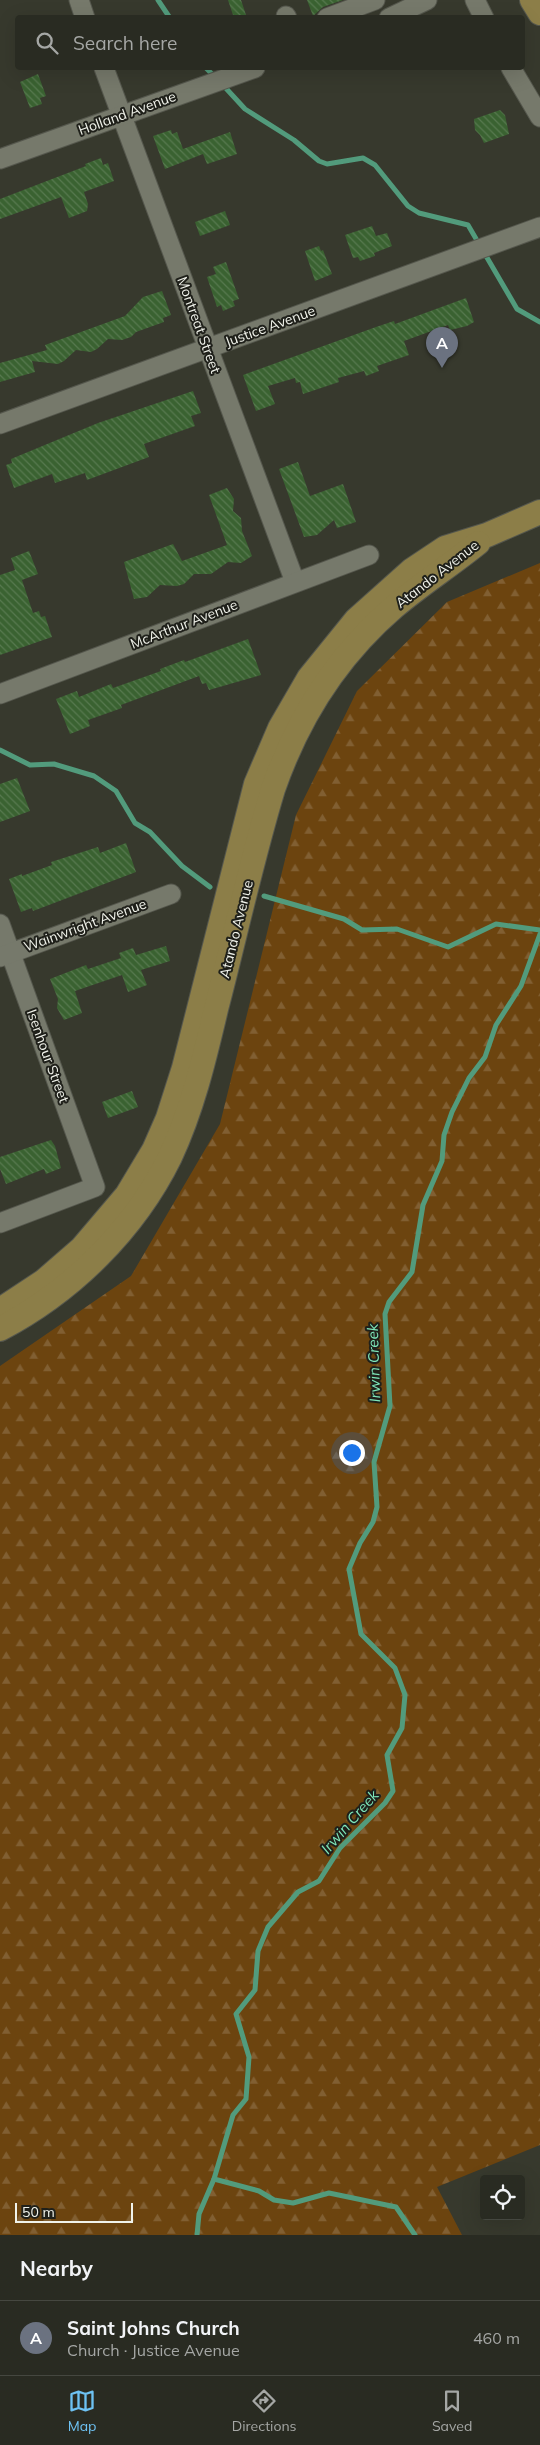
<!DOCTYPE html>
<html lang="en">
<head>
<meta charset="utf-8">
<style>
	:root { --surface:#292b22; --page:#35372f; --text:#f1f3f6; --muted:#a5a7a5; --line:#454740; --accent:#6ec2f3 }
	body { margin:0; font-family:Mulish,sans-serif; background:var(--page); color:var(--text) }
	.controls { position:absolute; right:15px; bottom:15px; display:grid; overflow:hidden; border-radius:5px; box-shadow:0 5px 20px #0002 }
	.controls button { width:45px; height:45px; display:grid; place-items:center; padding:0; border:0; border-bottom:1px solid var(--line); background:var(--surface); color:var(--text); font:25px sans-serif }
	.scale { position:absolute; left:15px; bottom:12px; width:118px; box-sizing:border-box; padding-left:5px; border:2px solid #f1f3eb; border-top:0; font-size:14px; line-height:18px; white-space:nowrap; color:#f1f3eb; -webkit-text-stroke:4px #1f201a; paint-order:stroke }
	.you { position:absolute; left:351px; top:1452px; width:18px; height:18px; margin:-12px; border:4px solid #fff; border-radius:50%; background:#1a73e8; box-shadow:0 0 0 8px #1a73e833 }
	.badge { display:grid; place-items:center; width:32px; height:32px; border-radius:50%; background:var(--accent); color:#fff; font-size:16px; font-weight:700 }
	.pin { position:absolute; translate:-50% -41px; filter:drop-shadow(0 1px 2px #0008) }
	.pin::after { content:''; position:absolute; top:26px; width:18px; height:15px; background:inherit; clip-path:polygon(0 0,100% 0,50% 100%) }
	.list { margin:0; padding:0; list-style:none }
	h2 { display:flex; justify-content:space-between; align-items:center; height:65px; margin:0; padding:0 20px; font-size:21px }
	h2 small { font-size:16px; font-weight:400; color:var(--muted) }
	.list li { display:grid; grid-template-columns:32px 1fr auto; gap:15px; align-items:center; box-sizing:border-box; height:75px; padding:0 20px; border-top:1px solid var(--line) }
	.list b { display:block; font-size:19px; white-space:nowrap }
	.list p { margin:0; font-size:16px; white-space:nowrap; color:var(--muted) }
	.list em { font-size:16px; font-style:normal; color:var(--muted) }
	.icon { flex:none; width:28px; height:28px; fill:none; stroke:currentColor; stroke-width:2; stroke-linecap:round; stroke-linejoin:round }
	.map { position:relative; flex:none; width:540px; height:2235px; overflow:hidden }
	.search { position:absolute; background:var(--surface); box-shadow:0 5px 20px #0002; left:15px; right:15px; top:15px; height:55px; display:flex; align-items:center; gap:12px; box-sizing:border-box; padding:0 18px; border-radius:5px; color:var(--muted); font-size:19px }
	.sheet { height:140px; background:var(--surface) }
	nav { display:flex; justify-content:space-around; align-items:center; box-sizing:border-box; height:70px; border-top:1px solid var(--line); background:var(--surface); font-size:14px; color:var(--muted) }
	nav a { display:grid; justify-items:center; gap:2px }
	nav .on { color:var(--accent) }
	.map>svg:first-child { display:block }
	.forest { fill:url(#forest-firs) }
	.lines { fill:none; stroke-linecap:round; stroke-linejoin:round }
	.stream { stroke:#529b7c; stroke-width:5 }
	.building { fill:url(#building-back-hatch) }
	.minor-casing { stroke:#55574d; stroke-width:21 }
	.major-casing { stroke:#55574d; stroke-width:26 }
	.minor { stroke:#76796b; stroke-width:19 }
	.major { stroke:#8c7e48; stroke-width:24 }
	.labels { text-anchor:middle; stroke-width:4; stroke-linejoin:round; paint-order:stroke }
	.street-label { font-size:14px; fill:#f1f3eb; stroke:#1f201a }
	.water-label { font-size:15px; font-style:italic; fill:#7ee7ba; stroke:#1f201a }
</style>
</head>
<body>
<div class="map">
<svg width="540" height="2235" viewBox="0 0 540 2235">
	<defs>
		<pattern id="forest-firs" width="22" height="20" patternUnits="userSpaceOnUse" patternTransform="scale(1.25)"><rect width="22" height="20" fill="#6c440f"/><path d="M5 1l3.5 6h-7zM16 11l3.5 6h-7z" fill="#815f32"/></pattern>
		<pattern id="building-back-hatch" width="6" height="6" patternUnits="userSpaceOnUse" patternTransform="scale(1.25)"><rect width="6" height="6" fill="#3a6231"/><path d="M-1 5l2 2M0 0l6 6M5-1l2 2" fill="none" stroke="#57794f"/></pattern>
	</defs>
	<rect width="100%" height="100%" fill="#37392d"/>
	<path class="forest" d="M540,563V2145L437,2187L462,2235H0V1366L131,1276L220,1124L296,815L357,691L447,602Z"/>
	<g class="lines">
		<g class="stream">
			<path d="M158,0L170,18"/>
			<path d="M206,68L216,78"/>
			<path d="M222,84L245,109L294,140L319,161L327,164L363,158L375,165L408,206L419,213L468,225L517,309L540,322"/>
			<path d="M0,750L30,765L54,764L94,776L116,791L135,823L150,832L182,866L210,887"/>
			<path d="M264,896L344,919L362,930L397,929L448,947L496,924L540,930"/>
			<path d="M214,2179L259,2191L274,2200L293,2203L329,2193L396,2207L415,2235"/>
			<path d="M197,2235L199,2214L214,2179L233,2115L246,2099L249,2057L236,2014L255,1990L258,1951L268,1927L298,1892L319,1881L340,1848L385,1803L393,1791L387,1755L402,1728L405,1695L395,1668L361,1634L349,1569L360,1543L373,1522L377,1507L374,1462L390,1406L385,1314L389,1302L412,1272L423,1205L442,1161L444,1135L452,1112L469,1078L485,1057L496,1025L521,986L540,934"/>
		</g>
	</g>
	<g class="building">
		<path d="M228,0H241L247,18H234Z"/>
		<path d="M307,0H343L323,7L313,16Z"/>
		<path d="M38,74L46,96L40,98L42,104L30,108L20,82Z"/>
		<path d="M500,110L505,115L509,134L484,143L480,135L475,130L474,119Z"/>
		<path d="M171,130L172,134L177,132L183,149L230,132L237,154L207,164L203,154L165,169L153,136Z"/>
		<path d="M101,158L103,165L108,163L114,181L84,192L88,204L87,211L69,218L61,197L0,219V199L86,166L85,164Z"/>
		<path d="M225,211L230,225L200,236L195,222Z"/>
		<path d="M372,226L376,236L387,233L392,246L374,253L375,256L360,261L358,257L353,258L345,235Z"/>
		<path d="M319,246L321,251L323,250L332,274L315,281L305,251Z"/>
		<path d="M226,262L239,299L233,301L235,306L223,311L221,305L217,307L207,277L216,274L213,267Z"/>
		<path d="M162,291L171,315L163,318L164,322L136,332L131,337L122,340L108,339L97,349L91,352L76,350L64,361L58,364L32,361L35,372L0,382V363L47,350L45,345L125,316L143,297Z"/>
		<path d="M466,298L474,322L467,326L450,330L448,325L404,341L409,355L377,366L379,371L366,376L364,371L338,378L339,382L303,394L300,382L296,383L295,378L268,386L275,404L256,411L243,375L376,327L394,321L395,324Z"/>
		<path d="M193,391L201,413L191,416L195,426L144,444L149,457L87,480L85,473L55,483L52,474L14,488L6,465L12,463L11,459L98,423Z"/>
		<path d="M298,462L310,496L343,484L356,522L337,528L334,520L317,535L304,537L279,469Z"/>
		<path d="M227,488L234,499L233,511L241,518L242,531L252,556L241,563L228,562L211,574H194L184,584L177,586L160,585L147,597L134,599L124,562L173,544L182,561L227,545L209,495Z"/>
		<path d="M29,551L38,574L22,580L33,613L39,611L41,617L45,616L52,637L0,655V575L15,570L11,558Z"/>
		<path d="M248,639L261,675L209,690L206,683L202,684L199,676L121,705L122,708L88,720L90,726L70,734L56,699L77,691L79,697L111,684L113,688L161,671L160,669L184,660L185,662Z"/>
		<path d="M17,778L30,811L0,822V784Z"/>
		<path d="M126,843L136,872L33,911L32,908L21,912L9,879L22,874V876L52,865L51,862L98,847L100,853Z"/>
		<path d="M166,946L170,961L141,970L147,985L128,992L122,975L75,991L82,1013L64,1020L57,1008L58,999L50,979L86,965L88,969L121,958L119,953L133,948L136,955Z"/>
		<path d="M132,1091L138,1107L108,1118L102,1102Z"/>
		<path d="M51,1140L55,1146L61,1168L46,1174L44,1169L6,1184L0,1169V1157Z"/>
	</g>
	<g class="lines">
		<defs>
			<g id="minor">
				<path d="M79,0L85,18"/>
				<path d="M475,0L484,18"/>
				<path d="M286,16L287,18"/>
				<path d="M327,18L375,0"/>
				<path d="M389,18L427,0"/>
				<path d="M104,68L295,582"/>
				<path d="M511,68L540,117"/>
				<path d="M0,159L255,68"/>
				<path d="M0,424L540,227"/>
				<path d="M0,694L369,555"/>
				<path d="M0,924L95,1187L0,1223"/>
				<path d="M0,957L171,894"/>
			</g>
			<g id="major">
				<path d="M532,0L540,13"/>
				<path d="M0,1310L44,1281L82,1248L127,1195L154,1150L168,1118L184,1068L256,784L280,728L309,678L356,620L412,570L445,548L487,535L540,512"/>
				<path d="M0,1329C72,1291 134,1230 170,1157C192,1110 204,1060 216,1009C235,936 251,862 273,789C297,720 337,656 394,607C421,584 451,565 478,543"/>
			</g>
		</defs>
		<use href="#minor" class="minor-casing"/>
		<use href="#major" class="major-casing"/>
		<use href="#minor" class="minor"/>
		<use href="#major" class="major"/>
	</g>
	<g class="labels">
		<g class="street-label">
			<text transform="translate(127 113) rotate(-20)" y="5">Holland Avenue</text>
			<text transform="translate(199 325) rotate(70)" y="5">Montreat Street</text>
			<text transform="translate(270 326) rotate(-20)" y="5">Justice Avenue</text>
			<text transform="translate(437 574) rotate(-38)" y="5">Atando Avenue</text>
			<text transform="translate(184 624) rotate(-21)" y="5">McArthur Avenue</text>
			<text transform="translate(85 925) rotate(-20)" y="5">Wainwright Avenue</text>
			<text transform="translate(236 929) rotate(-76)" y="5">Atando Avenue</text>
			<text transform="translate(48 1056) rotate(70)" y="5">Isenhour Street</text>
		</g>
		<g class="water-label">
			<text transform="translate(374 1363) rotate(-92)" y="5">Irwin Creek</text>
			<text transform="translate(350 1822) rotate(-49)" y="5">Irwin Creek</text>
		</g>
	</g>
</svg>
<div class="controls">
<button><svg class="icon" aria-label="locate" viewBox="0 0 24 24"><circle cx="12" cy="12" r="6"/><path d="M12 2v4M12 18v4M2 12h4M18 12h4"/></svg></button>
</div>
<div class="scale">50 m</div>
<div class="you"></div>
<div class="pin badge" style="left:442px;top:368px;background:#6b7280">A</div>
<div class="search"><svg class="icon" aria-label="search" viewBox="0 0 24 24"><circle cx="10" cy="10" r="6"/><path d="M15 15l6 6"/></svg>Search here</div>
</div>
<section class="sheet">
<h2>Nearby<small></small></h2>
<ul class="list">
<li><span class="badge" style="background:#6b7280">A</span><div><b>Saint Johns Church</b><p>Church · Justice Avenue</p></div><em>460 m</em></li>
</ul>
</section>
<nav>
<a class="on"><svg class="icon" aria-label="map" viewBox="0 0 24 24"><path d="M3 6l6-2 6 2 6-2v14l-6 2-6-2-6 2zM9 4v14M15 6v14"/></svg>Map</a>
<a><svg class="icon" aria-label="directions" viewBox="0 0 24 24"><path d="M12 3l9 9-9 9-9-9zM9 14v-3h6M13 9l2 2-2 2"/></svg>Directions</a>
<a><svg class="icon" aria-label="saved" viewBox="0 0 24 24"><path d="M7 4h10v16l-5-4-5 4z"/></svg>Saved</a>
</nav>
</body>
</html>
